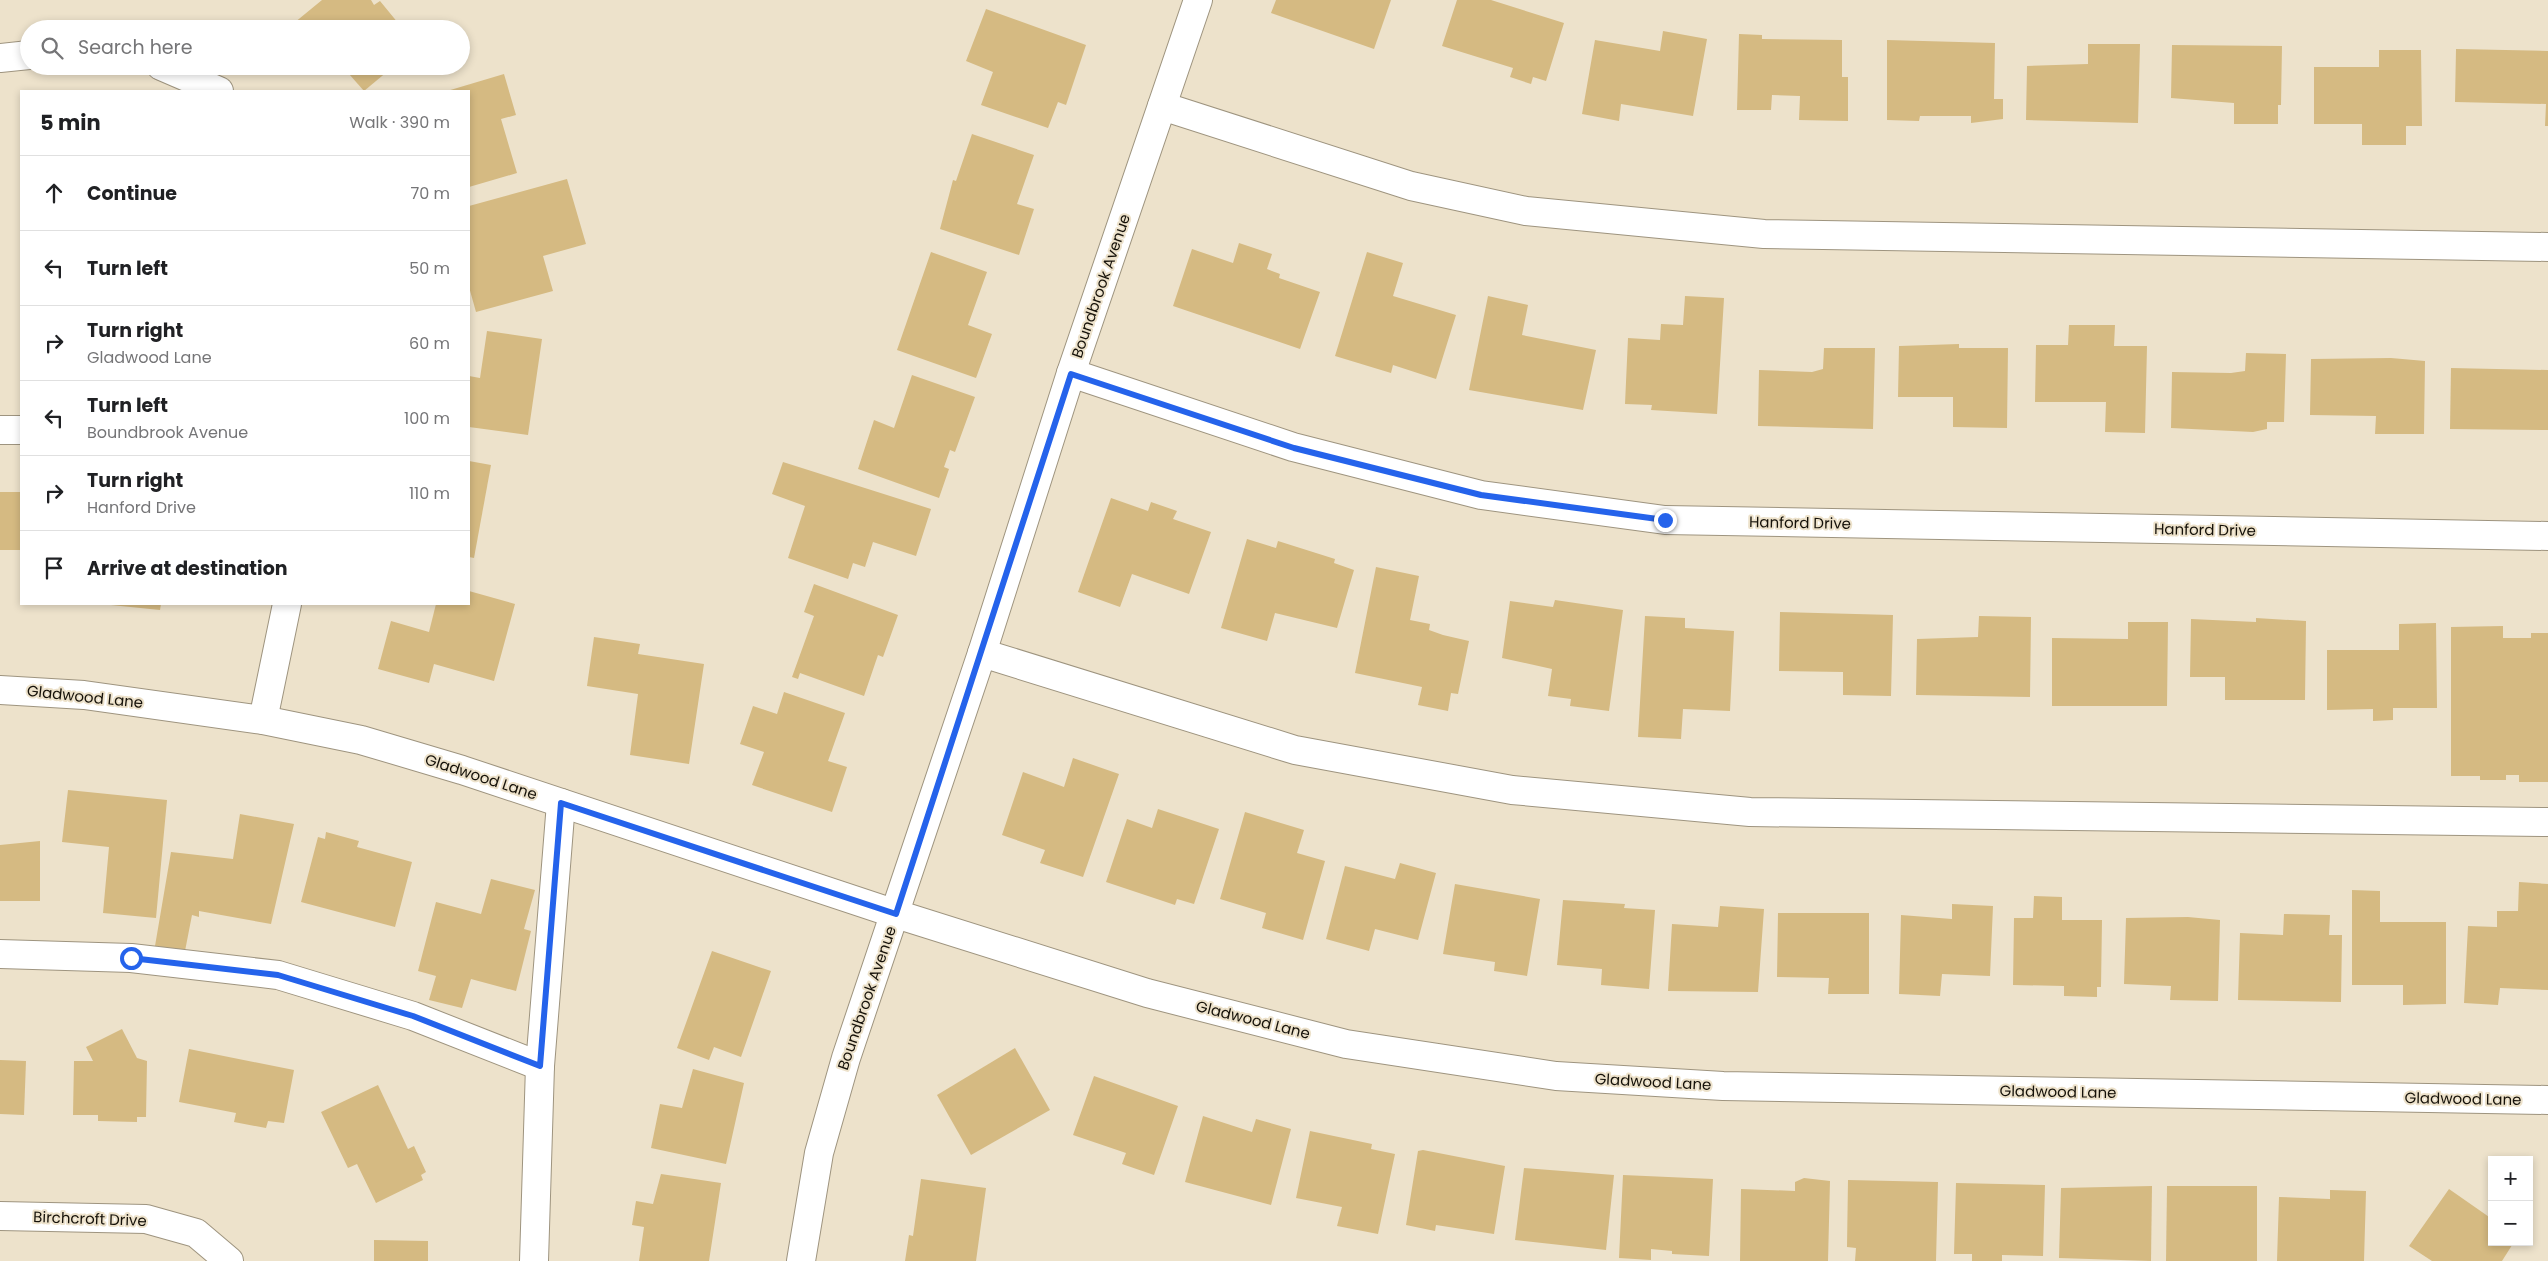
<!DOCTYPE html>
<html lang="en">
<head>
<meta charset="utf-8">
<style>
	:root { --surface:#fff; --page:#f2f2f2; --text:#202124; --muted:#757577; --line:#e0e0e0 }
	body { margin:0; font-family:Poppins,sans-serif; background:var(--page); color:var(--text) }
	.controls { position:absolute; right:15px; bottom:15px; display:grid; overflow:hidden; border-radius:0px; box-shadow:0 2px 8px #0003 }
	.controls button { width:45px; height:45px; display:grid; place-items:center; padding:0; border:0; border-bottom:1px solid var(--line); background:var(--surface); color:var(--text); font:25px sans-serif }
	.stop { position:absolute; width:15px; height:15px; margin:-11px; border:4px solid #2563eb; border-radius:50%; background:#fff }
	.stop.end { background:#2563eb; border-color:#fff; box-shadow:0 1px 5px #0008 }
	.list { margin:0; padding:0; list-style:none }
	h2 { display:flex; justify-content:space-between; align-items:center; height:65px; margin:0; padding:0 20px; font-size:21px }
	h2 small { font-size:16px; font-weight:400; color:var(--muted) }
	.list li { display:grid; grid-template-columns:32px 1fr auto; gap:15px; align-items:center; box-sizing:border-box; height:75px; padding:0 20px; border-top:1px solid var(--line) }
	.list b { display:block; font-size:19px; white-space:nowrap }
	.list p { margin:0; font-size:16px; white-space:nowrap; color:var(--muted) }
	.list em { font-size:16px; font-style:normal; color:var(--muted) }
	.icon { flex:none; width:28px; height:28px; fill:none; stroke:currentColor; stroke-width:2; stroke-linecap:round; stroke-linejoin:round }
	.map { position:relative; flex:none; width:2548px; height:1261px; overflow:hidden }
	.search { position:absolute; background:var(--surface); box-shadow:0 2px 8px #0003; left:20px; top:20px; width:450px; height:55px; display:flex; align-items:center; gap:12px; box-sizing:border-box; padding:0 18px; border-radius:28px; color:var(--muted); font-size:19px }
	.panel { position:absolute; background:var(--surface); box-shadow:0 2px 8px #0003; left:20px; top:90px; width:450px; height:515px; border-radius:0px }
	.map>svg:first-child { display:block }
	.building { fill:#d5ba82 }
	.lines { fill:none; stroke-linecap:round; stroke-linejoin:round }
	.minor-casing { stroke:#9e947f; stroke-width:30 }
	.minor { stroke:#fff; stroke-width:28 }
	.route { stroke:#2563eb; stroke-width:6 }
	.labels { text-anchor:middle; stroke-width:4; stroke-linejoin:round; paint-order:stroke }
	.street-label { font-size:15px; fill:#151109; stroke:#ede2cb }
</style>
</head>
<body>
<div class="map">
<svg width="2548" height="1261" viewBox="0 0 2548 1261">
	<rect width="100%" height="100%" fill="#ede2cb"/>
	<g class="building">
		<path d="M322,0H371L374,5L380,1L403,29H299L294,23Z"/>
		<path d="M1276,0H1391L1374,49L1271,13Z"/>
		<path d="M1457,0H1491L1564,23L1546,81L1533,77L1531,84L1510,77L1513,68L1442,46Z"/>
		<path d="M986,9L1086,45L1066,105L1058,102L1048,128L981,105L993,72L966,61Z"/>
		<path d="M1663,31L1707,39L1693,116L1621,104L1619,121L1582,114L1595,40L1660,51Z"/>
		<path d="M1739,34L1762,35V39L1842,40V77H1848V121L1799,120L1800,96L1772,95L1771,110H1737Z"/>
		<path d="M1887,40L1995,43L1994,99H2003V119L1971,123V116H1920L1919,121L1887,120Z"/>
		<path d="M2088,44H2140L2138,123L2026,120L2027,66L2088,64Z"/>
		<path d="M2172,45L2282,46L2281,105H2278V124H2234V103L2171,98Z"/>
		<path d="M2456,49L2548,51V126H2545L2546,104L2455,102Z"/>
		<path d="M2379,50H2421L2422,126H2406V145H2362V124H2314V67H2379Z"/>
		<path d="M342,66H394L364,91Z"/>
		<path d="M504,74L516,115L501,119L517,173L469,187V91H447Z"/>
		<path d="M972,134L1034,155L1017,204L1034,209L1019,255L940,229L953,180L956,181Z"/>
		<path d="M567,179L586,244L543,256L553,291L476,312L469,287V206Z"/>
		<path d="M1239,243L1272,254L1267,269L1280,274L1279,278L1320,292L1300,349L1173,306L1192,249L1233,263Z"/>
		<path d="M931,252L987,272L968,325L992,334L976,378L897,350Z"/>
		<path d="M1367,252L1403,263L1393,296L1456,315L1436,379L1393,365L1391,373L1335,356Z"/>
		<path d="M1488,296L1528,305L1522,335L1596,350L1583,410L1469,390Z"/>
		<path d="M1685,296L1724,298L1717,414L1651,410L1652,405L1625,404L1628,338L1660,340L1661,324L1683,325Z"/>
		<path d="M2069,325H2115L2114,346H2147L2145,433L2105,432L2106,402H2035L2036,345H2068Z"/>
		<path d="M487,331L542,339L528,435L469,427V376L480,378Z"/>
		<path d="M1959,344V348H2008L2007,428L1953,427V397H1898L1899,346Z"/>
		<path d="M1824,348H1875L1873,429L1758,426L1759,370L1812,372L1823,369Z"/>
		<path d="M2246,353L2286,354L2284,422H2267V429L2253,432L2171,428L2172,372L2231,373L2245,371Z"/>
		<path d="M2391,358L2425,361L2424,434H2375L2376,416L2310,415L2311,359Z"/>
		<path d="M2451,368L2548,370V430L2450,429Z"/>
		<path d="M912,375L975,397L955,452L950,450L944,467L949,469L939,498L858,469L874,420L894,428Z"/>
		<path d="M469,461L491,465L474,558L469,557Z"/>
		<path d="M783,462L931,509L916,556L873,542L865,567L853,563L848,579L788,558L805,506L772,494Z"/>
		<rect x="0" y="492" width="21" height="58"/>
		<path d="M1111,498L1148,511L1151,502L1177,511L1173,519L1211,532L1189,594L1132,574L1120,607L1078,592Z"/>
		<path d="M1247,539L1276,548L1278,541L1335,559L1334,563L1354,570L1337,628L1275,613L1267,641L1221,628Z"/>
		<path d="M1376,567L1419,576L1410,620L1430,624L1429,630L1443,635L1469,641L1458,694L1451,693L1448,711L1418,705L1422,687L1355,673Z"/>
		<path d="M814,584L898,615L883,657L878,655L864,696L800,673L798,679L792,677L814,616L804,612Z"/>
		<path d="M469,591L515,604L494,681L434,664L429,683L378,669L391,621L429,632L436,604H469Z"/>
		<path d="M1555,600L1623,610L1609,711L1570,706L1571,699L1548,696L1552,669L1502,658L1510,601L1553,607Z"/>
		<path d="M101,604H161L160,610Z"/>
		<path d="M1780,612L1893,615L1891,696L1843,695V672L1779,671Z"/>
		<path d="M1645,616L1685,618V628L1734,631L1730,711L1683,709L1681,739L1638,737Z"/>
		<path d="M1979,616L2031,617L2030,697L1916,695L1917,639L1978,637Z"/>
		<path d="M2256,618L2306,621L2305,700H2225V677H2190L2191,619L2256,622Z"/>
		<path d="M2128,622H2168L2167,706H2052V638L2128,639Z"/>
		<path d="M2436,623L2437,708H2393V720L2373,721V709L2327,710V650H2399V624Z"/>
		<path d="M2503,626V638H2531V633H2548V782H2519V775H2506V780H2480V776H2451V627Z"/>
		<path d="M594,637L640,644L638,654L704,664L689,764L630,755L638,694L587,686Z"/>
		<path d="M784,692L845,713L828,761L847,767L832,812L752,785L764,752L740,744L753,706L777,714Z"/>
		<path d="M1073,758L1119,774L1083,877L1040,863L1045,850L1002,835L1023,772L1064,787Z"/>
		<path d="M68,790L167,800L156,918L103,913L109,847L62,842Z"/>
		<path d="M1158,809L1219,829L1194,904L1177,899L1175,905L1106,882L1127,819L1152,828Z"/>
		<path d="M1245,812L1304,830L1297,853L1325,861L1303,940L1262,928L1266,913L1220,899Z"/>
		<path d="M240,814L294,824L271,924L199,911V917L192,915L185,951L155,946L171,852L233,859Z"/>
		<path d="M326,832L359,841L357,847L412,862L395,927L301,902L318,837L325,839Z"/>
		<path d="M40,841V901H0V845Z"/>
		<path d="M1400,863L1436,873L1418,940L1375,929L1369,951L1326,939L1345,866L1395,879Z"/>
		<path d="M491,879L535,890L524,929L531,931L516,991L471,979L462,1008L429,1000L436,976L418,971L436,902L481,914Z"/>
		<path d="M2519,882L2548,884V990L2500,988L2498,1005L2464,1003L2468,926L2497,927V911H2518Z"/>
		<path d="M1455,884L1540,899L1527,976L1494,971L1495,962L1443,954Z"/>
		<path d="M2352,890L2380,891V922H2446V1004L2403,1005V985H2352Z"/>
		<path d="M2034,896L2062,897V920H2102L2101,987H2097V997L2064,996V986L2013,985L2014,918H2033Z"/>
		<path d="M1563,900L1625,904L1624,908L1655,910L1649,989L1601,985L1602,969L1557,965Z"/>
		<path d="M1952,904L1993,906L1990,976L1942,974L1940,996L1899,994L1901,915L1952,919Z"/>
		<path d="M1720,906L1764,909L1758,992L1668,991L1672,924L1718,927Z"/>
		<path d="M1778,913H1869V994H1828L1829,978L1777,977Z"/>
		<path d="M2284,914L2330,915L2329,935H2342L2341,1002L2238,1000L2240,933L2283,935Z"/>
		<path d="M2188,917L2220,920L2218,1001L2170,1000L2171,986L2124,984L2126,918Z"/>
		<path d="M712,951L771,971L741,1057L714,1047L709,1060L677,1048Z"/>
		<path d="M122,1029L137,1058L147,1061L146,1117H137V1122L98,1121V1115H73L74,1061H93L86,1047Z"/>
		<path d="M1015,1048L1050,1110L971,1155L937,1095Z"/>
		<path d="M189,1049L294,1070L284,1123L268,1121L266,1128L234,1122L236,1113L179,1102Z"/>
		<path d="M0,1060L26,1061L24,1115L0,1114Z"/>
		<path d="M693,1069L744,1083L726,1164L651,1148L660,1104L682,1108Z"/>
		<path d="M1094,1076L1178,1106L1154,1175L1122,1164L1126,1153L1073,1135Z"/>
		<path d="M378,1085L408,1149L414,1146L426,1172L421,1175L423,1180L376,1203L357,1164L348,1168L321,1112Z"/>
		<path d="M1203,1116L1252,1132L1256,1119L1291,1129L1271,1205L1185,1182Z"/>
		<path d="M1310,1131L1372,1144L1371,1149L1395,1154L1378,1234L1337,1226L1342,1207L1296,1198Z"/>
		<path d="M1423,1150L1505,1166L1494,1234L1436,1225L1435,1231L1406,1225L1418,1151Z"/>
		<path d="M1524,1168L1614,1175L1606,1250L1515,1240Z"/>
		<path d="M661,1174L721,1183L709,1261H639L644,1227L632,1225L636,1201L653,1204Z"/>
		<path d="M1623,1175L1713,1179L1709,1256L1672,1254V1251L1651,1249V1260L1619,1258Z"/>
		<path d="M1804,1178L1830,1181L1828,1261H1740L1741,1189L1795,1191V1182Z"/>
		<path d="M921,1179L986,1188L976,1261H905L909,1235L913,1236Z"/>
		<path d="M1848,1180L1938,1182L1936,1261H1855L1856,1248L1847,1247Z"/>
		<path d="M1956,1183L2045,1185L2043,1256L2002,1255V1261H1972V1254H1954Z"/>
		<path d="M2152,1186L2151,1261L2059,1258L2061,1188Z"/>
		<path d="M2167,1186H2257V1261H2166Z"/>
		<path d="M2449,1189L2492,1219V1242H2514L2502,1261H2432L2409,1246Z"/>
		<path d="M2330,1190L2366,1191L2364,1261H2277L2279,1197L2330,1199Z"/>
		<path d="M374,1240L428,1241V1261H374Z"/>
	</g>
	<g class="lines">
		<defs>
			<g id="minor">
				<path d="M0,58L29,55"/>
				<path d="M161,66L219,91"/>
				<path d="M1162,106L1411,186L1526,211L1764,234L2548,247"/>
				<path d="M1071,373L1293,447L1481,495L1665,520L2548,536"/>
				<path d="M0,430H21"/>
				<path d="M982,653L1295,750L1512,790L1750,812L2548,822"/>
				<path d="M0,690L84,695L263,720L361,740L462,770L896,914L1147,993L1346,1044L1556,1076L1723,1086L2548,1100"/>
				<path d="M263,720L287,604"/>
				<path d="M0,954L131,958L278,975L413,1016L540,1066"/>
				<path d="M0,1216L146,1219L196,1233L229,1261"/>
				<path d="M534,1261L540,1066L561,803"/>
				<path d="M801,1261L819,1153L846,1058L982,653L1071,373L1198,0"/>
			</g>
		</defs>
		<use href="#minor" class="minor-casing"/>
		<use href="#minor" class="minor"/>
	</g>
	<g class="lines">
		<path class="route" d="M131,958L278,975L413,1016L540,1066L561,803L896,914L1071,374L1294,448L1481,495L1665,520"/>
	</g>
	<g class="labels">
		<g class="street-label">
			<text transform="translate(1101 286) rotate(-71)" y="5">Boundbrook Avenue</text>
			<text transform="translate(1800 523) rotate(1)" y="5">Hanford Drive</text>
			<text transform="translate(2205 530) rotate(1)" y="5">Hanford Drive</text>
			<text transform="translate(85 697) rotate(6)" y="5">Gladwood Lane</text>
			<text transform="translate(481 777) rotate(18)" y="5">Gladwood Lane</text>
			<text transform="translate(867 998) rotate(-71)" y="5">Boundbrook Avenue</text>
			<text transform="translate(1253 1020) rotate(14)" y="5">Gladwood Lane</text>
			<text transform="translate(1653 1082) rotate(3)" y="5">Gladwood Lane</text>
			<text transform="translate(2058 1092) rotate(1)" y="5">Gladwood Lane</text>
			<text transform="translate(2463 1099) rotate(1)" y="5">Gladwood Lane</text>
			<text transform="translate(90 1219) rotate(2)" y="5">Birchcroft Drive</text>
		</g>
	</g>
</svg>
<div class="controls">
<button>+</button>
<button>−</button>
</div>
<div class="stop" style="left:131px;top:958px"></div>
<div class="stop end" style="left:1665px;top:520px"></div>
<div class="search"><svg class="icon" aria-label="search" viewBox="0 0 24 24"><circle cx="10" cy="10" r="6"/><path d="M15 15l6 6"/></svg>Search here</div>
<section class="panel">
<h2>5 min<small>Walk · 390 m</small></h2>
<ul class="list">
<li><svg class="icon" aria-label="ahead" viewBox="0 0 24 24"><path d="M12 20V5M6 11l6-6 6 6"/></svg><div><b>Continue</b></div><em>70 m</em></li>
<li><svg class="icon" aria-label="left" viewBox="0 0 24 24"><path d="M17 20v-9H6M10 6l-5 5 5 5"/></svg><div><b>Turn left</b></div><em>50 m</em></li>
<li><svg class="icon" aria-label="right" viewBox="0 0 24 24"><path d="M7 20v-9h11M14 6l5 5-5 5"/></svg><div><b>Turn right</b><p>Gladwood Lane</p></div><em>60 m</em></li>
<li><svg class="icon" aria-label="left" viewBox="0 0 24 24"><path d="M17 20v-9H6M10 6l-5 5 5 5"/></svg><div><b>Turn left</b><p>Boundbrook Avenue</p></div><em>100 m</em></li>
<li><svg class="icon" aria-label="right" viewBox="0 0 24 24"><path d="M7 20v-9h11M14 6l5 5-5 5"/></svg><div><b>Turn right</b><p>Hanford Drive</p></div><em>110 m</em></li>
<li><svg class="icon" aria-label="arrive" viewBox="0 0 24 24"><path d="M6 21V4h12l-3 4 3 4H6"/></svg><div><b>Arrive at destination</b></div></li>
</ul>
</section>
</div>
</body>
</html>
